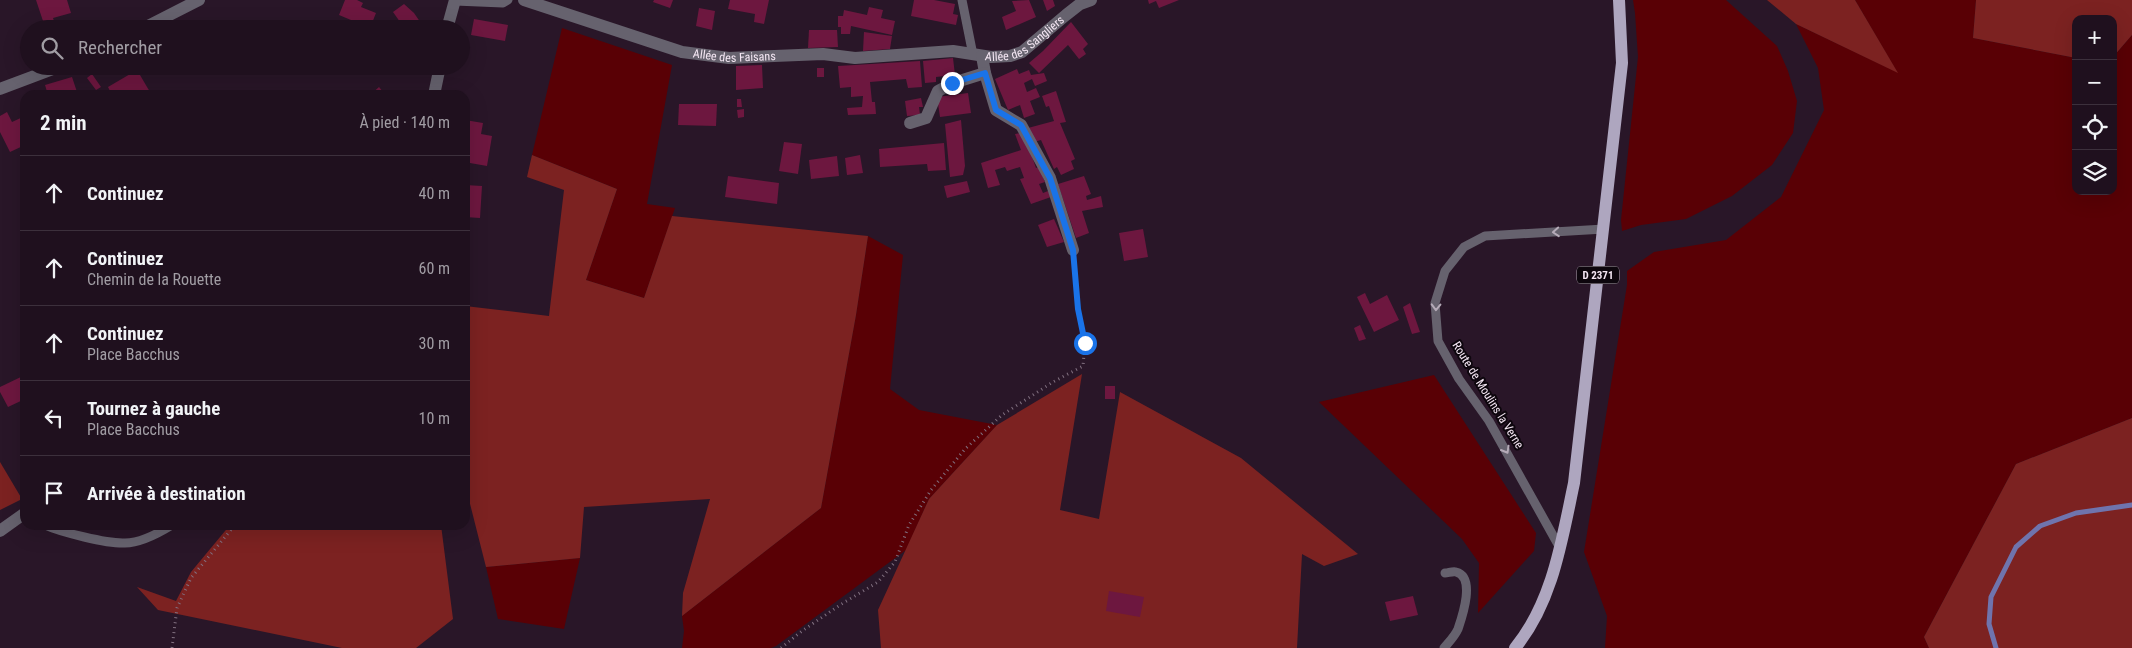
<!DOCTYPE html>
<html lang="fr">
<head>
<meta charset="utf-8">
<style>
	:root { --surface:#1f101e; --page:#2c1e2b; --text:#f1f3f6; --muted:#a19da4; --line:#3c303c }
	body { margin:0; font-family:"Roboto Condensed",sans-serif; background:var(--page); color:var(--text) }
	.controls { position:absolute; right:15px; top:15px; display:grid; overflow:hidden; border-radius:10px; box-shadow:0 5px 20px #0002 }
	.controls button { width:45px; height:45px; display:grid; place-items:center; padding:0; border:0; border-bottom:1px solid var(--line); background:var(--surface); color:var(--text); font:25px sans-serif }
	.stop { position:absolute; width:15px; height:15px; margin:-11px; border:4px solid #1a73e8; border-radius:50%; background:#fff }
	.stop.end { background:#1a73e8; border-color:#fff; box-shadow:0 1px 5px #0008 }
	.list { margin:0; padding:0; list-style:none }
	h2 { display:flex; justify-content:space-between; align-items:center; height:65px; margin:0; padding:0 20px; font-size:21px }
	h2 small { font-size:16px; font-weight:400; color:var(--muted) }
	.list li { display:grid; grid-template-columns:32px 1fr auto; gap:15px; align-items:center; box-sizing:border-box; height:75px; padding:0 20px; border-top:1px solid var(--line) }
	.list b { display:block; font-size:19px; white-space:nowrap }
	.list p { margin:0; font-size:16px; white-space:nowrap; color:var(--muted) }
	.list em { font-size:16px; font-style:normal; color:var(--muted) }
	.icon { flex:none; width:28px; height:28px; fill:none; stroke:currentColor; stroke-width:2; stroke-linecap:round; stroke-linejoin:round }
	.map { position:relative; flex:none; width:2132px; height:648px; overflow:hidden }
	.search { position:absolute; background:var(--surface); box-shadow:0 5px 20px #0002; left:20px; top:20px; width:450px; height:55px; display:flex; align-items:center; gap:12px; box-sizing:border-box; padding:0 18px; border-radius:28px; color:var(--muted); font-size:19px }
	.panel { position:absolute; background:var(--surface); box-shadow:0 5px 20px #0002; left:20px; top:90px; width:450px; height:440px; border-radius:15px }
	.map>svg:first-child { display:block }
	.green { fill:#590005 }
	.forest { fill:#7c2221 }
	.lines { fill:none; stroke-linecap:round; stroke-linejoin:round }
	.stream { stroke:#6f74ad; stroke-width:5 }
	.building { fill:#6d173f }
	.path { stroke:#827181; stroke-width:3; stroke-dasharray:1 4; stroke-linecap:butt }
	.service { stroke:#66626e; stroke-width:9 }
	.minor { stroke:#66626e; stroke-width:12 }
	.primary { stroke:#aea6bf; stroke-width:12 }
	.oneway { stroke:#b5abb8 }
	.route { stroke:#1a73e8; stroke-width:6 }
	.labels { text-anchor:middle; stroke-width:4; stroke-linejoin:round; paint-order:stroke }
	.shield { fill:#0d060d; stroke:#afa4af; stroke-width:1 }
	.shield-label { font-size:11px; font-weight:bold; fill:#f5e7f4 }
	.street-label { font-size:12px; fill:#f5e7f4; stroke:#0d060d }
</style>
</head>
<body>
<div class="map">
<svg width="2132" height="648" viewBox="0 0 2132 648">
	<rect width="100%" height="100%" fill="#291628"/>
	<g class="green">
		<path d="M1633,0H1726L1777,46L1788,71L1797,101L1793,133L1772,165L1732,196L1686,219L1641,225L1622,231L1621,220L1638,57L1635,13Z"/>
		<path d="M1855,0H1976L1973,38L2076,58V191H2113V57L2132,35V418L2016,464L1924,637L1929,648H1605L1607,616L1584,552L1627,285V271L1654,252L1726,240L1781,197L1824,110L1818,68L1796,24L1897,72Z"/>
		<path d="M562,28L672,65L647,204L675,208L644,298L586,280L617,189L532,155Z"/>
		<path d="M868,236L903,255L890,389L919,410L997,425L929,499L906,550L776,646L771,648H682L684,631L682,616L821,508L856,315Z"/>
		<path d="M1434,375L1536,533L1534,551L1478,613L1479,563L1462,539L1319,402Z"/>
		<path d="M580,558L564,629L498,619L486,567Z"/>
	</g>
	<g class="forest">
		<path d="M1767,0H1855L1898,73L1796,24Z"/>
		<path d="M1976,0H2132V35L2113,57V19H2076V58L1973,38Z"/>
		<path d="M532,155L617,189L586,280L644,298L672,216L868,236L856,315L821,508L682,616L683,593L710,499L584,507L580,558L486,567L465,484V306L549,316L564,190L527,177Z"/>
		<path d="M1082,374L1060,510L1099,519L1120,392L1241,458L1358,554L1324,566L1302,554L1297,648H881L878,610L929,499L997,425Z"/>
		<path d="M2132,418V648H1929L1924,637L2016,464Z"/>
		<path d="M0,462L22,499L0,510Z"/>
		<path d="M230,525H441L453,619L416,648H342L158,610L137,587L176,601L191,572Z"/>
	</g>
	<g class="lines">
		<path class="stream" d="M1996,648L1989,624L1991,597L2016,547L2040,526L2076,513L2132,505"/>
	</g>
	<g class="building">
		<path d="M36,0H67L71,13L53,18L54,21L44,24Z"/>
		<path d="M345,0H357L363,3L361,7L376,13L370,28L339,15Z"/>
		<path d="M654,0H673L670,8L653,2Z"/>
		<path d="M730,0H769L764,24L754,22L755,14L728,9Z"/>
		<path d="M914,0H934L955,4L953,14L958,15L956,25L911,16Z"/>
		<path d="M1029,0L1036,17L1006,30L1002,17L1016,11L1012,1Z"/>
		<path d="M1043,0H1053L1055,6L1047,11Z"/>
		<path d="M1148,0H1179L1159,8L1156,1L1149,4Z"/>
		<path d="M404,4L414,13L425,29H405L393,12Z"/>
		<path d="M869,7L883,10L881,18L895,21L892,35L851,26L850,34H841V27H838V16H843L844,10L867,15Z"/>
		<path d="M699,8L715,11L712,30L696,26Z"/>
		<path d="M474,19L508,25L505,41L471,35Z"/>
		<path d="M1071,22L1088,44L1083,49L1086,54L1079,59L1068,45L1039,73L1029,63L1043,51Z"/>
		<path d="M809,30H837L838,47L808,48Z"/>
		<path d="M864,32L892,36L890,49L863,51Z"/>
		<path d="M953,58L955,75L936,77V82L925,83L923,61Z"/>
		<path d="M920,61L922,87L908,88L906,79L870,82L872,102H875L876,114L848,115L847,108L862,107L863,96L851,97V87L840,88L838,66Z"/>
		<path d="M762,65L763,88L736,90V66Z"/>
		<rect x="817" y="68" width="7" height="9"/>
		<path d="M1017,69L1019,74L1029,70L1031,75L1044,73L1047,81L1035,86L1032,79L1024,83L1027,92L1036,88L1040,97L1030,101L1035,114L1024,118L1020,105L1008,110L995,79Z"/>
		<path d="M137,70L150,92L146,95H112L108,87Z"/>
		<path d="M92,74L101,87L96,90L87,78Z"/>
		<path d="M72,77L78,95H48L45,85Z"/>
		<path d="M379,87L383,92L382,95H370Z"/>
		<path d="M1056,91L1066,122L1060,123L1075,159L1071,161L1074,169L1061,175L1057,167L1054,169L1041,140L1034,142L1028,128L1054,121L1049,106L1046,107L1042,96Z"/>
		<path d="M968,93L971,113L940,117L937,97Z"/>
		<path d="M921,98L923,107H919L920,115L907,116L905,101Z"/>
		<path d="M737,99H741L742,107H737Z"/>
		<path d="M679,104H717L716,126L678,125Z"/>
		<path d="M744,109V117L738,118L737,110Z"/>
		<path d="M7,112L12,122L25,116V145L10,152L0,132V116Z"/>
		<path d="M465,120L483,123L481,134L492,136L487,166L470,163V165H465Z"/>
		<path d="M961,120L965,166L963,175L950,177L945,124Z"/>
		<path d="M1021,133L1029,148L1036,168L1039,167L1045,182L1039,184L1043,193L1048,191L1051,197L1031,204L1020,179L1024,178L1020,167L1007,171L1005,167L995,170L1000,185L988,188L981,163L1021,150L1015,134Z"/>
		<path d="M784,142L802,144L798,174L779,171Z"/>
		<path d="M944,143L946,170L928,171L927,164L880,167L879,149Z"/>
		<path d="M860,155L863,173L847,175L845,158Z"/>
		<path d="M837,156L839,176L811,179L809,160Z"/>
		<path d="M728,176L779,183L777,204L725,197Z"/>
		<path d="M1084,176L1091,194L1086,196L1087,200L1101,196L1103,207L1082,211L1089,233L1076,238L1058,184Z"/>
		<path d="M967,181L970,192L947,198L944,186Z"/>
		<path d="M465,185L482,186L480,218L465,217Z"/>
		<path d="M1054,219L1064,242L1047,247L1038,225Z"/>
		<path d="M1143,229L1148,257L1124,261L1119,233Z"/>
		<path d="M1365,293L1370,304L1387,295L1399,320L1374,332L1357,297Z"/>
		<path d="M1410,303L1420,332L1412,334L1403,307Z"/>
		<path d="M1360,325L1366,339L1359,341L1354,328Z"/>
		<path d="M25,375V399L8,407L0,392V387Z"/>
		<rect x="1105" y="386" width="10" height="13"/>
		<path d="M1109,591L1144,597L1140,617L1106,611Z"/>
		<path d="M1413,596L1418,615L1390,621L1385,602Z"/>
	</g>
	<g class="lines">
		<g class="path">
			<path d="M172,648L177,608L191,578L235,525"/>
			<path d="M781,648L802,631L840,605L878,582L895,562L909,525L931,490L965,449L1002,415L1053,382L1083,366L1085,343L1078,309L1074,262"/>
		</g>
		<g class="service">
			<path d="M962,0L973,55"/>
			<path d="M455,1L503,3L508,0"/>
			<path d="M45,525C60,532 108,544 125,543C140,543 159,533 172,525"/>
			<path d="M1560,548L1489,421L1459,379L1438,341L1435,303L1445,271L1464,247L1485,236L1604,229"/>
			<path d="M1444,648C1449,642 1455,636 1458,629C1462,617 1476,577 1456,572C1453,571 1448,573 1445,573"/>
		</g>
		<g class="minor">
			<path id="s1" d="M524,0L682,52L729,58L823,54L855,58L953,51L991,57L1010,56L1022,52L1066,15L1080,4L1091,0"/>
			<path d="M142,29L199,0"/>
			<path d="M447,29L455,0"/>
			<path d="M982,56L985,73L996,110L1021,125L1050,178L1073,250"/>
			<path d="M0,89L61,66"/>
			<path d="M434,95L440,66"/>
			<path d="M910,123L926,118L938,91L953,83L985,73"/>
			<path d="M0,531L25,513"/>
		</g>
		<path class="primary" d="M1515,648C1553,602 1562,539 1574,483L1622,63L1619,0"/>
	</g>
	<defs><path id="oneway-chevron" d="M-2-3.5L2.5 0L-2 3.5" fill="none" stroke-width="1.6" stroke-linecap="round" stroke-linejoin="round" transform="scale(1.25)"/></defs>
	<g class="oneway">
		<use href="#oneway-chevron" transform="translate(1556 232) rotate(176)"/>
		<use href="#oneway-chevron" transform="translate(1436 307) rotate(91)"/>
		<use href="#oneway-chevron" transform="translate(1506 450) rotate(60)"/>
	</g>
	<g class="lines">
		<path class="route" d="M952,83L985,73L996,110L1021,125L1050,178L1073,250L1078,309L1085,343"/>
	</g>
	<g class="labels">
		<rect class="shield" x="1577" y="266.5" width="42" height="17" rx="4"/>
		<g class="shield-label">
			<text x="1598" y="279">D 2371</text>
		</g>
		<g class="street-label">
			<text dy="4" stroke="none"><textPath href="#s1" startOffset="516">Allée des Sangliers</textPath></text>
			<text dy="4" stroke="none"><textPath href="#s1" startOffset="219">Allée des Faisans</textPath></text>
			<text transform="translate(1488 395) rotate(58)" y="4">Route de Moulins la Verne</text>
		</g>
	</g>
</svg>
<div class="controls">
<button>+</button>
<button>−</button>
<button><svg class="icon" aria-label="locate" viewBox="0 0 24 24"><circle cx="12" cy="12" r="6"/><path d="M12 2v4M12 18v4M2 12h4M18 12h4"/></svg></button>
<button><svg class="icon" aria-label="layers" viewBox="0 0 24 24"><path d="M12 4l9 5-9 5-9-5zM3 14l9 5 9-5"/></svg></button>
</div>
<div class="stop" style="left:1085px;top:343px"></div>
<div class="stop end" style="left:952px;top:83px"></div>
<div class="search"><svg class="icon" aria-label="search" viewBox="0 0 24 24"><circle cx="10" cy="10" r="6"/><path d="M15 15l6 6"/></svg>Rechercher</div>
<section class="panel">
<h2>2 min<small>À pied · 140 m</small></h2>
<ul class="list">
<li><svg class="icon" aria-label="ahead" viewBox="0 0 24 24"><path d="M12 20V5M6 11l6-6 6 6"/></svg><div><b>Continuez</b></div><em>40 m</em></li>
<li><svg class="icon" aria-label="ahead" viewBox="0 0 24 24"><path d="M12 20V5M6 11l6-6 6 6"/></svg><div><b>Continuez</b><p>Chemin de la Rouette</p></div><em>60 m</em></li>
<li><svg class="icon" aria-label="ahead" viewBox="0 0 24 24"><path d="M12 20V5M6 11l6-6 6 6"/></svg><div><b>Continuez</b><p>Place Bacchus</p></div><em>30 m</em></li>
<li><svg class="icon" aria-label="left" viewBox="0 0 24 24"><path d="M17 20v-9H6M10 6l-5 5 5 5"/></svg><div><b>Tournez à gauche</b><p>Place Bacchus</p></div><em>10 m</em></li>
<li><svg class="icon" aria-label="arrive" viewBox="0 0 24 24"><path d="M6 21V4h12l-3 4 3 4H6"/></svg><div><b>Arrivée à destination</b></div></li>
</ul>
</section>
</div>
</body>
</html>
